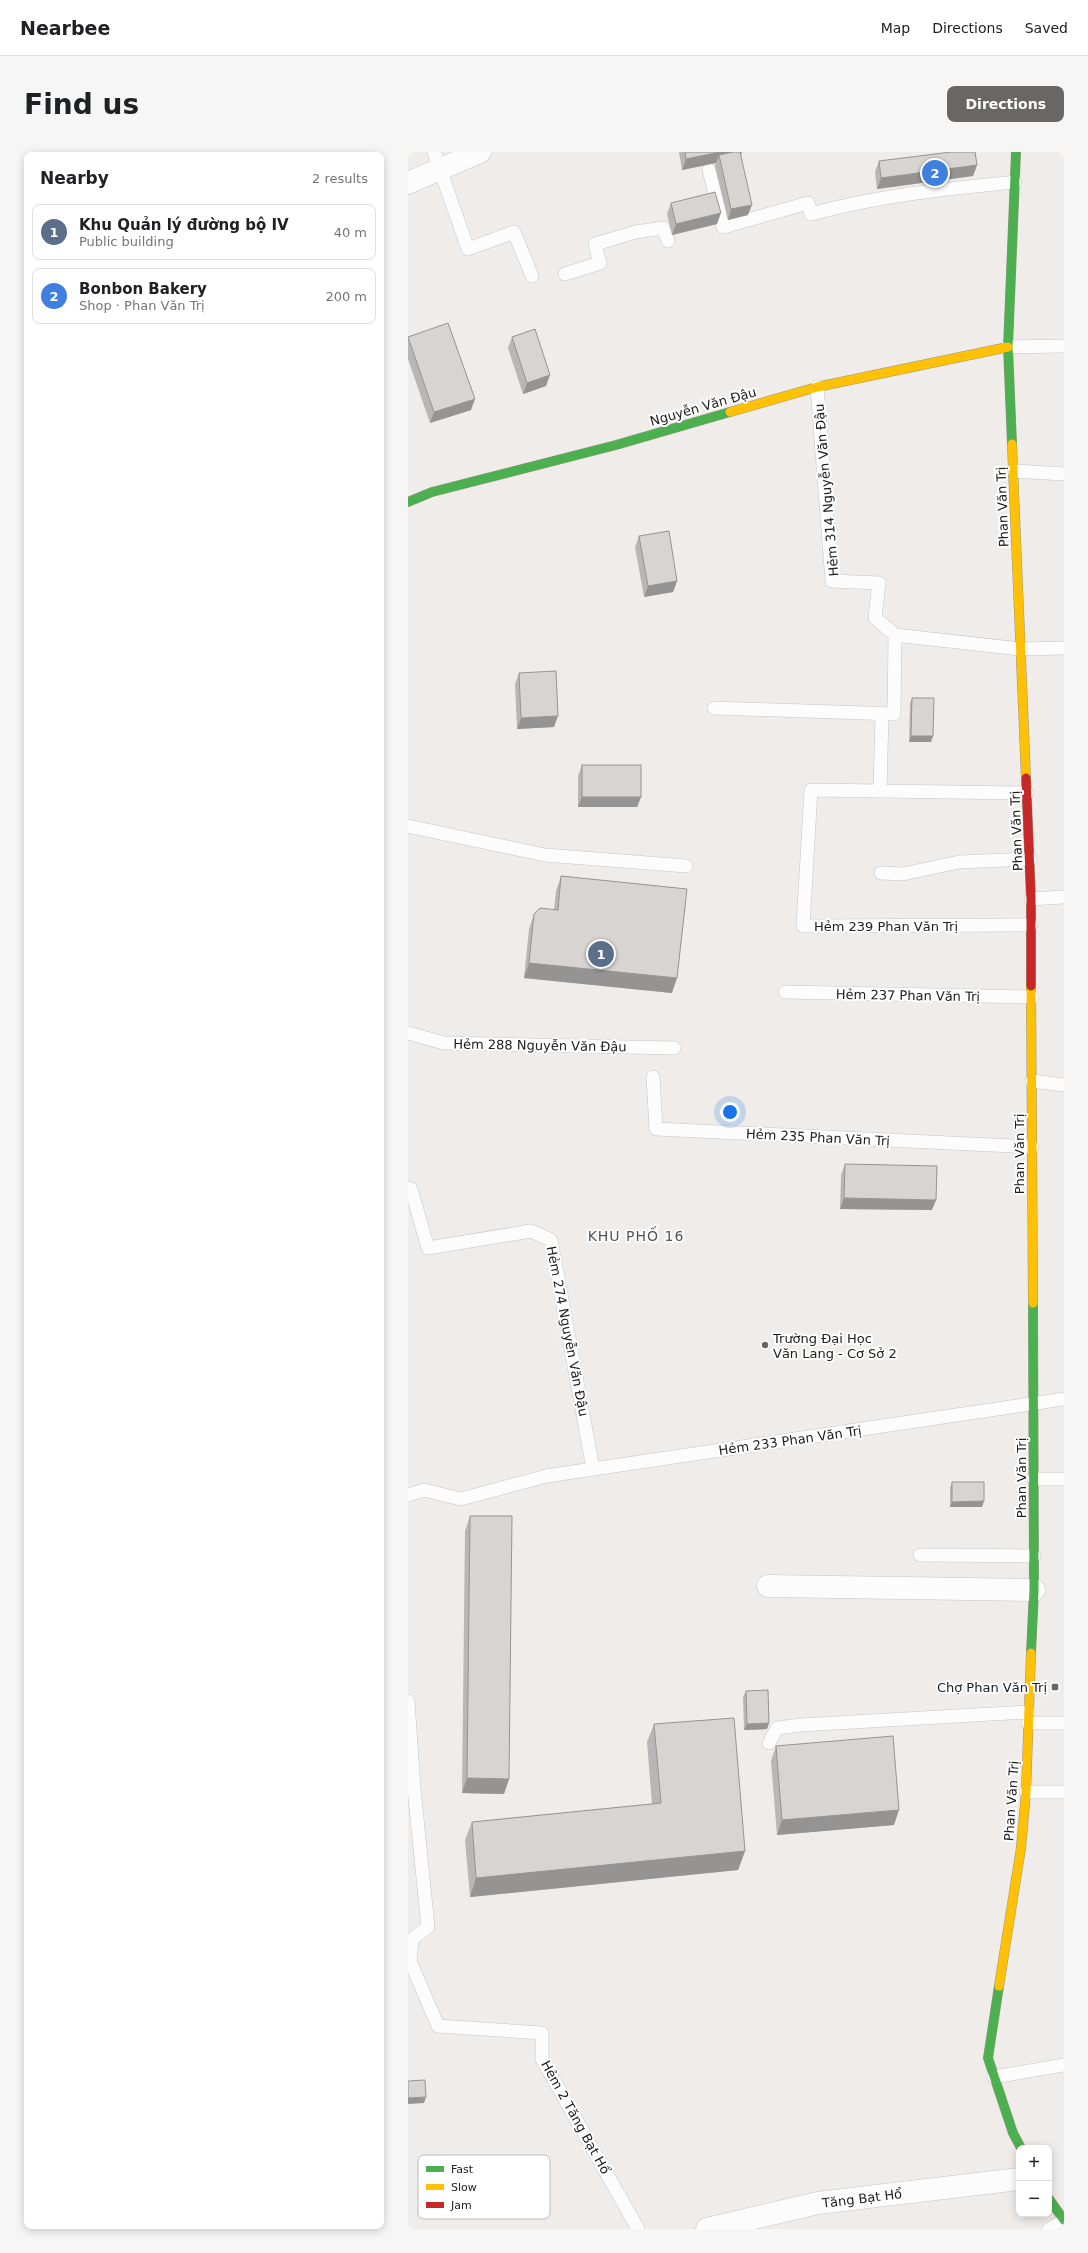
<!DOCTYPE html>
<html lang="en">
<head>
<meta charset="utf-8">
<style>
	:root { --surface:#fff; --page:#f6f6f6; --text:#202124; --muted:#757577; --line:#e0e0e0; --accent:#686766 }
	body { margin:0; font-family:"DejaVu Sans",sans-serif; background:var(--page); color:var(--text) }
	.controls { position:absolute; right:12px; bottom:12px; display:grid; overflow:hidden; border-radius:8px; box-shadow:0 2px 10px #0003 }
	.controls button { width:36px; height:36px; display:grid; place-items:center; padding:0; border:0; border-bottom:1px solid var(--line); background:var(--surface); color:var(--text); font:20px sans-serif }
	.you { position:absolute; left:322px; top:960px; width:14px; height:14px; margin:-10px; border:3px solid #fff; border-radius:50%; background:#1a73e8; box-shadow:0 0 0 6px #1a73e833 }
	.badge { display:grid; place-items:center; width:26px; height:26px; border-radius:50%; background:var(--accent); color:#fff; font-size:13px; font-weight:700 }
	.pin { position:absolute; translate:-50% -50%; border:2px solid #fff; box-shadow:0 1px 4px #0006 }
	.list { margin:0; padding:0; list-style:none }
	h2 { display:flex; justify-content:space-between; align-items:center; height:52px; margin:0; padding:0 16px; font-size:17px }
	h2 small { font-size:13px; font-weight:400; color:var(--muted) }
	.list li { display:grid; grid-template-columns:26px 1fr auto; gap:12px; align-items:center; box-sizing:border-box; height:56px; margin:0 8px 8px; padding:0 8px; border:1px solid var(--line); border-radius:8px }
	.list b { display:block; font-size:15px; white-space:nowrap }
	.list p { margin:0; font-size:13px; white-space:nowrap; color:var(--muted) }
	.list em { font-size:13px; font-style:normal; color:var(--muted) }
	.map { position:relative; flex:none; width:656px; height:2077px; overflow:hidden; border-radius:8px }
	header { display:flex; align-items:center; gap:24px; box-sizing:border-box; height:56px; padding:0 20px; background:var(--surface); border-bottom:1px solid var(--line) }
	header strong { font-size:19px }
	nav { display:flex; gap:22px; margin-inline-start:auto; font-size:14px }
	.intro { display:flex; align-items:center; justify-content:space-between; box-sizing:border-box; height:96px; padding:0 24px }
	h1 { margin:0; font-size:28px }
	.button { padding:10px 18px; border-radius:8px; background:var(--accent); color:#fff; font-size:14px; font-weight:700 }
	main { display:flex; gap:24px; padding:0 24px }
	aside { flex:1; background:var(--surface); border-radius:8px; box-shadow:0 2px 10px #0003 }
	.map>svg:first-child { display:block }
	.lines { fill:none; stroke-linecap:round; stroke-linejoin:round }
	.lane-casing { stroke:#c7c6c5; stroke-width:14 }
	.street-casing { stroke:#c7c6c5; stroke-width:23 }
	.fast-casing { stroke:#9a9a7f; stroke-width:10 }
	.slow-casing { stroke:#9a9a7f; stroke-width:10 }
	.jam-casing { stroke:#9a9a7f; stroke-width:10 }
	.lane { stroke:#fdfcfc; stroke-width:13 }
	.street { stroke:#fdfcfc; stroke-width:22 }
	.fast { stroke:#4caf50; stroke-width:9 }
	.slow { stroke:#ffc107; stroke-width:9 }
	.jam { stroke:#c62828; stroke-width:9 }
	.wall { fill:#b9b6b5 }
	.shaded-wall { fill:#969493 }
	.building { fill:#d7d4d2; stroke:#969493 }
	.poi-dot { fill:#686766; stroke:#fff; stroke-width:1.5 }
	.labels { text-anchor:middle; stroke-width:4; stroke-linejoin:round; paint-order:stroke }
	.street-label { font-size:13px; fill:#202020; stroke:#fff }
	.poi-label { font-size:13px; fill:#202020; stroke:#fff; text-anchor:start }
	.neighbourhood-label { font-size:14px; letter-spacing:1px; fill:#535353; stroke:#fff }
	.key { fill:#fff; stroke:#bcbcbc; stroke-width:1 }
	.key-label { font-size:11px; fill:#202020 }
</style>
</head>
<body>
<header>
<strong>Nearbee</strong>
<nav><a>Map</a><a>Directions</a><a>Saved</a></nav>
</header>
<div class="intro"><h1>Find us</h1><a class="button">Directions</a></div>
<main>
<aside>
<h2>Nearby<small>2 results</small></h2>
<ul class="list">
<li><span class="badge" style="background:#5c6f8a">1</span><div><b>Khu Quản lý đường bộ IV</b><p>Public building</p></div><em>40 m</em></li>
<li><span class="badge" style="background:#3f7fe0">2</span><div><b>Bonbon Bakery</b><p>Shop · Phan Văn Trị</p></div><em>200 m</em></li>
</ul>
</aside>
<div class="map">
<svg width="656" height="2077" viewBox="0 0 656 2077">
	<rect width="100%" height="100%" fill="#efece9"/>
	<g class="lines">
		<defs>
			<g id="lane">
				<path d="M26,0L60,97L106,80L124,124"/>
				<path d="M301,18L315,75L400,51L403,62C473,43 536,37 607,30"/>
				<path d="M157,122L192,111L187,92L228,80L255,76L260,89"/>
				<path d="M600,195L656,194"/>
				<path d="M409,235L424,429L471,431L467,466L487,483"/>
				<path d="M606,319L656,322"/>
				<path d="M306,556L486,562L487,483L613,497L656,496"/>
				<path d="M474,563L472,639L619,641"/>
				<path d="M472,639L403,638L395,774L623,773"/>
				<path d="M0,674L137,703L278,714"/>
				<path d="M473,721L495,722L551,710L622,707"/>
				<path d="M623,747L656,745"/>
				<path d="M377,840L624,845"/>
				<path d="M0,881L36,891L266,896"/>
				<path d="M245,925L248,977L624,995"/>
				<path d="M624,929L656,933"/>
				<path d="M0,1036L3,1037L20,1096L123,1079L143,1088L185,1317"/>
				<path d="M626,1327H656"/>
				<path d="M0,1343L16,1338L53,1347L138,1324L656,1247"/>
				<path d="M512,1403L626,1404"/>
				<path d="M0,1549L6,1637L20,1775L4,1787L2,1809L30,1874L134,1881V1907L230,2077"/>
				<path d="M620,1571H656"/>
				<path d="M361,1591L369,1576L393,1573L620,1560"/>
				<path d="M618,1640H656"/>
				<path d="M586,1925L656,1913"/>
				<path d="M641,2077L656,2069"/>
			</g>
			<g id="street">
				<path d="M0,31L72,0"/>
				<path d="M360,1434L626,1438"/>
				<path d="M299,2077L410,2051L611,2027"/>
			</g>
			<g id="fast">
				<path d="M604,292L600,195L608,0"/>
				<path d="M0,350L24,340L208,293L322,260"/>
				<path d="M623,1501L626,1438L625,1151"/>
				<path d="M591,1834L580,1906L605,1981L613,1996"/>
				<path d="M641,2047L656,2068"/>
			</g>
			<g id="slow">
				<path d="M322,260L409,235L600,195"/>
				<path d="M604,292L618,626"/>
				<path d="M623,834L625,1151"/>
				<path d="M591,1834L613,1696L618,1640L623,1501"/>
			</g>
			<path id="jam" d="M618,626L623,747V834"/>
		</defs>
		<use href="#lane" class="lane-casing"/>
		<use href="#street" class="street-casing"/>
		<use href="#fast" class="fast-casing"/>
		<use href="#slow" class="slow-casing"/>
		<use href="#jam" class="jam-casing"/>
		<use href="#lane" class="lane"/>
		<use href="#street" class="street"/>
		<use href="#fast" class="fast"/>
		<use href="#slow" class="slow"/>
		<use href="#jam" class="jam"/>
	</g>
	<g class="wall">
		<path d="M271,0H334L333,3L340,63L320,68L307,14L308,11L274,18Z"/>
		<path d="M471,9L569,13L565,24L469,37L467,20Z"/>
		<path d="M263,51L309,72L264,83L259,62Z"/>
		<path d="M0,185L63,258L22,271L0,207Z"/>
		<path d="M104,185L138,234L115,242L100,196Z"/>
		<path d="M231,384L269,429L265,440L236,445L227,395Z"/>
		<path d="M111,521L146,575L109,577L107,532Z"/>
		<path d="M504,546L525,584L523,590H501L502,551Z"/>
		<path d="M174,613L233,645L229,655H170V624Z"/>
		<path d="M153,724L264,841L116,826L121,777L126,762L146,757L148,739Z"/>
		<path d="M437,1012L524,1058L432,1057L433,1023Z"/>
		<path d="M544,1330L574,1355H542V1336Z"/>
		<path d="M62,1364L101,1627L96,1642L54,1641L57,1379Z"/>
		<path d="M338,1539L361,1571L359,1577L336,1578L335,1545Z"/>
		<path d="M246,1572L337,1699L330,1718L62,1745L57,1688L64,1670L244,1652L239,1590Z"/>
		<path d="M368,1594L486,1673L369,1683L363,1609Z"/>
	</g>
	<g class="shaded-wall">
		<path d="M312,0H334L331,6L311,3L308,11L274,18L278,7Z"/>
		<path d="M569,13L565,24L469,37L473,26Z"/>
		<path d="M344,53L340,63L320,68L323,57Z"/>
		<path d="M313,61L309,72L264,83L268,72Z"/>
		<path d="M142,223L138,234L115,242L119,231Z"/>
		<path d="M67,247L63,258L22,271L26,260Z"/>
		<path d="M269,429L265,440L236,445L240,434Z"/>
		<path d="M150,564L146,575L109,577L113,566Z"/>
		<path d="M503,584H525L523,590H501Z"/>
		<path d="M174,645H233L229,655H170Z"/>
		<path d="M121,811L269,826L264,841L116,826Z"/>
		<path d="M436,1046L528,1048L524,1058L432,1057Z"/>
		<path d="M576,1349L574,1355H542L544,1350Z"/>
		<path d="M361,1571L359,1577L336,1578L339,1572Z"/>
		<path d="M59,1626L101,1627L96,1642L54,1641Z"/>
		<path d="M491,1658L486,1673L369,1683L374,1668Z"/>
		<path d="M337,1699L330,1718L62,1745L68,1726Z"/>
		<path d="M18,1945L16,1951L0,1952V1946Z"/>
	</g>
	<g class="building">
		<path d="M277,0H312L278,7Z"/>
		<path d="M325,0H332L344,53L323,57L311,3Z"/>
		<path d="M543,0H567L569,13L473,26L471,9Z"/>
		<path d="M307,40L313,61L268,72L263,51Z"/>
		<path d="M40,171L67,247L26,260L0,185Z"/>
		<path d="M127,177L142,223L119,231L104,185Z"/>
		<path d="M261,379L269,429L240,434L231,384Z"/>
		<path d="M148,519L150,564L113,566L111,521Z"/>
		<path d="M504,546H526L525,584H503Z"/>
		<rect x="174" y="613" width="59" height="32"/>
		<path d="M153,724L279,737L269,826L121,811L126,762L132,756L150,758Z"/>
		<path d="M437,1012L529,1014L528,1048L436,1046Z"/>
		<path d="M544,1330H576V1349L544,1350Z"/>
		<path d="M62,1364H104L101,1627L59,1626Z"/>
		<path d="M360,1538L361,1571L339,1572L338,1539Z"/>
		<path d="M326,1566L337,1699L68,1726L64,1670L253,1651L246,1572Z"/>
		<path d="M485,1584L491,1658L374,1668L368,1594Z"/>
		<path d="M17,1928L18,1945L0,1946V1929Z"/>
	</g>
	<g class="poi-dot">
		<circle cx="357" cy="1193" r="4"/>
		<rect x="643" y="1531" width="8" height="8" rx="2"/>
	</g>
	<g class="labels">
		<g class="street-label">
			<text transform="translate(295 254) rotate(-16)" y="5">Nguyễn Văn Đậu</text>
			<text transform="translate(418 338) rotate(-95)" y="5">Hẻm 314 Nguyễn Văn Đậu</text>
			<text transform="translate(594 355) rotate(-92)" y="5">Phan Văn Trị</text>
			<text transform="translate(608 679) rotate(-92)" y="5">Phan Văn Trị</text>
			<text x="478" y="779">Hẻm 239 Phan Văn Trị</text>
			<text transform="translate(500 843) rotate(1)" y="5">Hẻm 237 Phan Văn Trị</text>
			<text transform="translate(132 893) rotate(1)" y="5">Hẻm 288 Nguyễn Văn Đậu</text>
			<text transform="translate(410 985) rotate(3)" y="5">Hẻm 235 Phan Văn Trị</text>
			<text transform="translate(611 1002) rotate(-90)" y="5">Phan Văn Trị</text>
			<text transform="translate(160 1179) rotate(79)" y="5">Hẻm 274 Nguyễn Văn Đậu</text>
			<text transform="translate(382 1288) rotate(-8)" y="5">Hẻm 233 Phan Văn Trị</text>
			<text transform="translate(613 1326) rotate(-90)" y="5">Phan Văn Trị</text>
			<text transform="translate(603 1649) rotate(-86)" y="5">Phan Văn Trị</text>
			<text transform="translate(168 1965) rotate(61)" y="5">Hẻm 2 Tăng Bạt Hổ</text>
			<text transform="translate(454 2046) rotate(-7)" y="5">Tăng Bạt Hổ</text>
		</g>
		<g class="poi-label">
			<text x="365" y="1191">Trường Đại Học<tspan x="365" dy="15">Văn Lang - Cơ Sở 2</tspan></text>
			<text x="639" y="1540" text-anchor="end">Chợ Phan Văn Trị</text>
		</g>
		<g class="neighbourhood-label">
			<text x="228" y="1089">KHU PHỐ 16</text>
		</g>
	</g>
	<rect x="10" y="2003" width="132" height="64" rx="6" class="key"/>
	<rect x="18" y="2014" width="18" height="6" fill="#4caf50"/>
	<rect x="18" y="2032" width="18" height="6" fill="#ffc107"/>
	<rect x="18" y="2050" width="18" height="6" fill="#c62828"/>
	<g class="key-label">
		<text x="43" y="2021">Fast</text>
		<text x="43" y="2039">Slow</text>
		<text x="43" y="2057">Jam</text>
	</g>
</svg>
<div class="controls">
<button>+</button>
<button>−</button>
</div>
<div class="you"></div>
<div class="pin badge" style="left:193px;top:802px;background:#5c6f8a">1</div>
<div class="pin badge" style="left:527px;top:21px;background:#3f7fe0">2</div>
</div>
</main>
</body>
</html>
